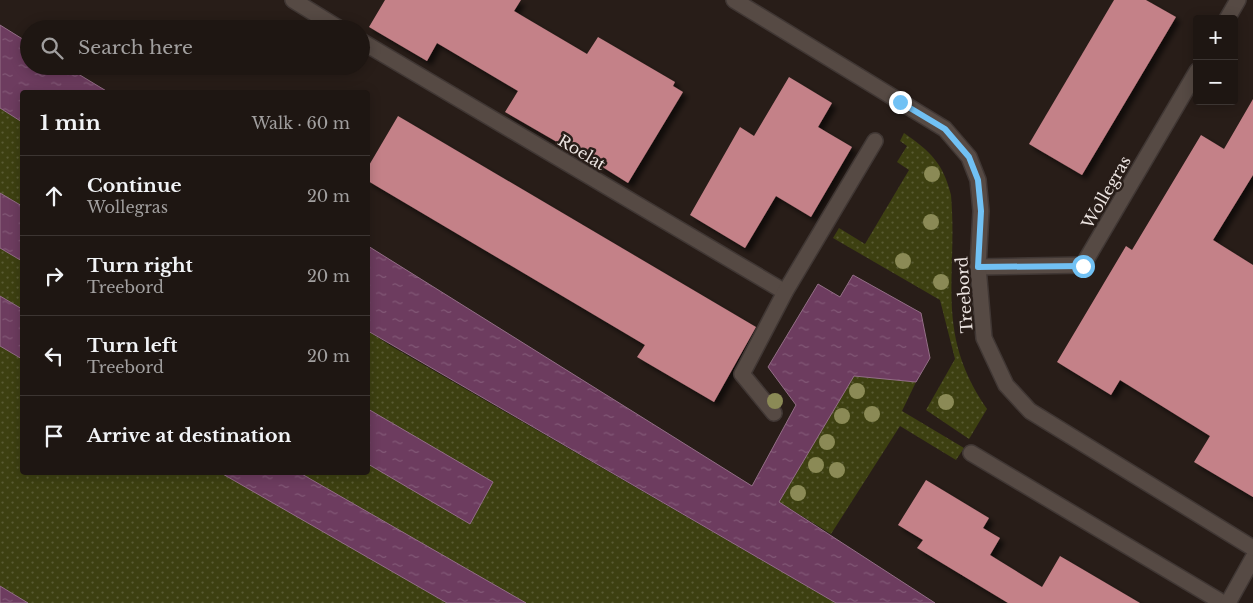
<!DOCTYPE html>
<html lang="en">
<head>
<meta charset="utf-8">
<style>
	:root { --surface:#1e1612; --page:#261f1b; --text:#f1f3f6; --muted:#a19f9f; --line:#3c3532 }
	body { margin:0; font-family:"Libre Baskerville",serif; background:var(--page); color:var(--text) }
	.controls { position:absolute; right:15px; top:15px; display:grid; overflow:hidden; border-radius:5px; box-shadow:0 2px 12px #0003 }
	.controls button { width:45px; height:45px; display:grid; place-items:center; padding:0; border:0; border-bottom:1px solid var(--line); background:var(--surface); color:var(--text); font:25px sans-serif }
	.stop { position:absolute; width:15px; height:15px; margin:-11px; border:4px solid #71c1f4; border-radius:50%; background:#fff }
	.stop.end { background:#71c1f4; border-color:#fff; box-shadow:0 1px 5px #0008 }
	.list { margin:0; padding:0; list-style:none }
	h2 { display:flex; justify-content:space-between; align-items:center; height:65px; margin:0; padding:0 20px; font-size:21px }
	h2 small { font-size:16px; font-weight:400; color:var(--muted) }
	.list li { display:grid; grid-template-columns:32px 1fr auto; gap:15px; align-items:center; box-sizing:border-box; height:80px; padding:0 20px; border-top:1px solid var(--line) }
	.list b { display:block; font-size:19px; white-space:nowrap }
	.list p { margin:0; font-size:16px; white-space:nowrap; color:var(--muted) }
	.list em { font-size:16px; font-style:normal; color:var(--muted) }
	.icon { flex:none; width:28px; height:28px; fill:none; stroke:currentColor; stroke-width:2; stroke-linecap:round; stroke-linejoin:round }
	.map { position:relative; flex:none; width:1253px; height:603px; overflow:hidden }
	.search { position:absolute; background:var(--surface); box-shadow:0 2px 12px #0003; left:20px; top:20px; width:350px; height:55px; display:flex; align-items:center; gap:12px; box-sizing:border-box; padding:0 18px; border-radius:28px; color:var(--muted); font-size:19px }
	.panel { position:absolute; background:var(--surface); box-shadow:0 2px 12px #0003; left:20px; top:90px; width:350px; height:385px; border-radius:5px }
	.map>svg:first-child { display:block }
	.grass { fill:url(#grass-dots) }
	.water { fill:url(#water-ripples); stroke:#936e86 }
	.building { fill:#c48188; filter:url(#shadow) }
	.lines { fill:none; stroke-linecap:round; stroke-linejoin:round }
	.street-casing { stroke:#403734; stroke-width:18 }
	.secondary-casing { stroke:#403734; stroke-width:18 }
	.street { stroke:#564a44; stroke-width:15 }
	.secondary { stroke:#564a44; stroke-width:15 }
	.tree { fill:#8b8a56 }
	.route { stroke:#71c1f4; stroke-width:6 }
	.labels { text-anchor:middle; stroke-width:5; stroke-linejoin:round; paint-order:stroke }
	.street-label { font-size:16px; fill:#ebe3e0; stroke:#281d18 }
</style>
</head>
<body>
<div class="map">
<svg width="1253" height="603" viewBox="0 0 1253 603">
	<defs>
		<pattern id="grass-dots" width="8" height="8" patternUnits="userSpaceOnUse" patternTransform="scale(1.25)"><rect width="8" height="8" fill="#3d4011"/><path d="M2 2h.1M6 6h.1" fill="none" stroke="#595b33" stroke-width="1.8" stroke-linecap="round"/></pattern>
		<pattern id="water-ripples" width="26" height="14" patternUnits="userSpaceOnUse" patternTransform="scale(1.25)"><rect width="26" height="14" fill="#6d3c5f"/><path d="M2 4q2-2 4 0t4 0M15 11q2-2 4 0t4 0" fill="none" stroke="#825876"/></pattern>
		<filter id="shadow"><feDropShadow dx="4.5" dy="4.5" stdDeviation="2.5" flood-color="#0009"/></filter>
	</defs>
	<rect width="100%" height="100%" fill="#281d18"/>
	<g class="grass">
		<path d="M0,108L22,122V206L0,193Z"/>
		<path d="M904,133C931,152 943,163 951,195C958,279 934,332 987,409L969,439L926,410L955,359L940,300L833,238L839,228L865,244L909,170L897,162L907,146L900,141Z"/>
		<path d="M0,248L22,261V309L0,296Z"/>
		<path d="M368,331L391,346L836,603H526L300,473L368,472V464L470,524L493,482L368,409Z"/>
		<path d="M0,346L22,359V472L221,473L447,603H28L0,586Z"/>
		<path d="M854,375L916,382L902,411L964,448L956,460L900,426L831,534L779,502Z"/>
	</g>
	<g class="water">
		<path d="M0,25L29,43V66H65L108,92H22V122L0,108Z"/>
		<path d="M0,193L22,206V261L0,248Z"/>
		<path d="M368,246L752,486L796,405L768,367L818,284L840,297L853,275L921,313L930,358L916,382L854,376L779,502L935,603H836L368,331Z"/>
		<path d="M0,296L22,309V359L0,346Z"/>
		<path d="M368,409L493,482L470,524L368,464Z"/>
		<path d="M221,473H300L526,603H447Z"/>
		<path d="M0,586L28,603H0Z"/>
	</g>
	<g class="building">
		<path d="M385,0H521L514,11L587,54L598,37L675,82L673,86L683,92L628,183L577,151L576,153L505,112L518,91L437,43L427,61L369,27Z"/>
		<path d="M1114,0H1146L1176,17L1082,175L1029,144Z"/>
		<path d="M789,77L832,103L818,127L852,147L811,217L776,196L745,248L690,215L740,127L754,136Z"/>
		<path d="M1253,99V175L1213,240L1253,265V497L1194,462L1210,436L1120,380L1111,395L1057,362L1126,246L1132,250L1201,135L1224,149Z"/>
		<path d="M398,116L756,327L714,402L637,357L645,345L368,181V167Z"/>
		<path d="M926,480L989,518L983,528L1000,538L990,555L1042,587L1060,556L1140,603H1008L917,548L923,540L898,525Z"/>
	</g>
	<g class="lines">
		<defs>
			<g id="street">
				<path d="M293,0L340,29"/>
				<path d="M1227,19L1238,0"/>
				<path d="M361,41L785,292"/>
				<path d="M978,267L1083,265L1197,71"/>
				<path d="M774,413L742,374L785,292L875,141"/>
				<path d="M971,453L1223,603"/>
				<path d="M1228,603L1253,558"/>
			</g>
			<path id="secondary" d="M734,0L945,129L969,157L978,180L981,211L978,267L984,338L1006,385L1030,411L1253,548"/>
		</defs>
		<use href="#street" class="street-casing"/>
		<use href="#secondary" class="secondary-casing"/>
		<use href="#street" class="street"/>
		<use href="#secondary" class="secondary"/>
	</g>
	<g class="tree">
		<circle cx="932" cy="174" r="8"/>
		<circle cx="931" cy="222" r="8"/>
		<circle cx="903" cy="261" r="8"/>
		<circle cx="941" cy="282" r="8"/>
		<circle cx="857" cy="391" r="8"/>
		<circle cx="775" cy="401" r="8"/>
		<circle cx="946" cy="402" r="8"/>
		<circle cx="872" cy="414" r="8"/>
		<circle cx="842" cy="416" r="8"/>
		<circle cx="827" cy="442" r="8"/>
		<circle cx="816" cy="465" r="8"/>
		<circle cx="837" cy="470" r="8"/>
		<circle cx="798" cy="493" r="8"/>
	</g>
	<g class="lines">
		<path class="route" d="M900,102L945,129L969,157L978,180L981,211L978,267L1083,266"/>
	</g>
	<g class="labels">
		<g class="street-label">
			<text transform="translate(582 152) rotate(31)" y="6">Roelat</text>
			<text transform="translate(1106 192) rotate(-60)" y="6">Wollegras</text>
			<text transform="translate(964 295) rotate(-94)" y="6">Treebord</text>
		</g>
	</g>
</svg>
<div class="controls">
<button>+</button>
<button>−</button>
</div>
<div class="stop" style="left:1083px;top:266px"></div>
<div class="stop end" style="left:900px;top:102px"></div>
<div class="search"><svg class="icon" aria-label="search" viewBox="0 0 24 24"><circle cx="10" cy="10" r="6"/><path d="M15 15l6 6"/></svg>Search here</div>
<section class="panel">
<h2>1 min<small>Walk · 60 m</small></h2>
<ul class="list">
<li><svg class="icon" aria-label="ahead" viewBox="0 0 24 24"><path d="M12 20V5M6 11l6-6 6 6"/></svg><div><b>Continue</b><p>Wollegras</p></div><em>20 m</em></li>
<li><svg class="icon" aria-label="right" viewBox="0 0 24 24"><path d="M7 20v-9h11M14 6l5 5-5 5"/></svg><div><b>Turn right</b><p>Treebord</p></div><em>20 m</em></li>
<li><svg class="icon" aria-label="left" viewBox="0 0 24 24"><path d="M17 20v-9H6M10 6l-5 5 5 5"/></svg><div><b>Turn left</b><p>Treebord</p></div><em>20 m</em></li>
<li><svg class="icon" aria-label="arrive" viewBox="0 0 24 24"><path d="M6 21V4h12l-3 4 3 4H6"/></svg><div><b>Arrive at destination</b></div></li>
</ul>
</section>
</div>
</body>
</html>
